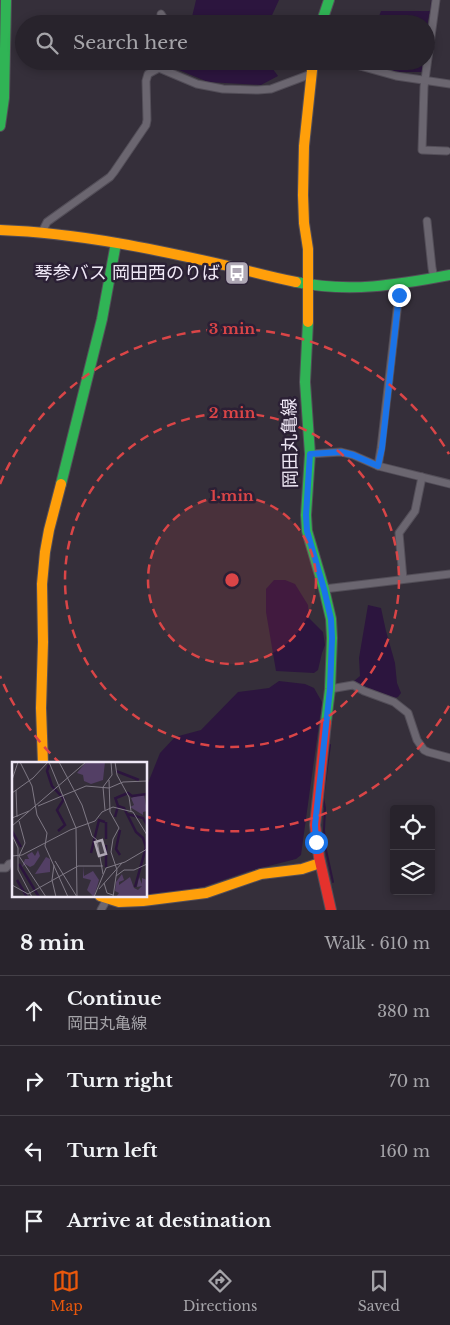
<!DOCTYPE html>
<html lang="en">
<head>
<meta charset="utf-8">
<style>
	:root { --surface:#28232c; --page:#342f38; --text:#f1f3f6; --muted:#a5a4a9; --line:#444048; --accent:#ea580c }
	body { margin:0; font-family:"Libre Baskerville","Noto Sans JP",serif; background:var(--page); color:var(--text) }
	.controls { position:absolute; right:15px; bottom:15px; display:grid; overflow:hidden; border-radius:5px; box-shadow:0 2px 8px #0003 }
	.controls button { width:45px; height:45px; display:grid; place-items:center; padding:0; border:0; border-bottom:1px solid var(--line); background:var(--surface); color:var(--text); font:25px sans-serif }
	.stop { position:absolute; width:15px; height:15px; margin:-11px; border:4px solid #1a73e8; border-radius:50%; background:#fff }
	.stop.end { background:#1a73e8; border-color:#fff; box-shadow:0 1px 5px #0008 }
	.list { margin:0; padding:0; list-style:none }
	h2 { display:flex; justify-content:space-between; align-items:center; height:65px; margin:0; padding:0 20px; font-size:21px }
	h2 small { font-size:16px; font-weight:400; color:var(--muted) }
	.list li { display:grid; grid-template-columns:32px 1fr auto; gap:15px; align-items:center; box-sizing:border-box; height:70px; padding:0 20px; border-top:1px solid var(--line) }
	.list b { display:block; font-size:19px; white-space:nowrap }
	.list p { margin:0; font-size:16px; white-space:nowrap; color:var(--muted) }
	.list em { font-size:16px; font-style:normal; color:var(--muted) }
	.icon { flex:none; width:28px; height:28px; fill:none; stroke:currentColor; stroke-width:2; stroke-linecap:round; stroke-linejoin:round }
	.map { position:relative; flex:none; width:450px; height:910px; overflow:hidden }
	.search { position:absolute; background:var(--surface); box-shadow:0 2px 8px #0003; left:15px; right:15px; top:15px; height:55px; display:flex; align-items:center; gap:12px; box-sizing:border-box; padding:0 18px; border-radius:28px; color:var(--muted); font-size:19px }
	.sheet { height:345px; background:var(--surface) }
	nav { display:flex; justify-content:space-around; align-items:center; box-sizing:border-box; height:70px; border-top:1px solid var(--line); background:var(--surface); font-size:14px; color:var(--muted) }
	nav a { display:grid; justify-items:center; gap:2px }
	nav .on { color:var(--accent) }
	.map>svg:first-child { display:block }
	.water { fill:#2c153e }
	.lines { fill:none; stroke-linecap:round; stroke-linejoin:round }
	.stream { stroke:#2c153e; stroke-width:2 }
	.street-casing { stroke:#534e58; stroke-width:9 }
	.fast-casing { stroke:#534e58; stroke-width:12 }
	.slow-casing { stroke:#534e58; stroke-width:12 }
	.jam-casing { stroke:#534e58; stroke-width:12 }
	.street { stroke:#6b6670; stroke-width:7 }
	.fast { stroke:#30b455; stroke-width:10 }
	.slow { stroke:#ff9f0a; stroke-width:10 }
	.jam { stroke:#e5322d; stroke-width:10 }
	.route { stroke:#1a73e8; stroke-width:6 }
	.ring { fill:none; stroke:#da4547; stroke-width:2.5; stroke-dasharray:9 6 }
	.labels { text-anchor:middle; stroke-width:5; stroke-linejoin:round; paint-order:stroke }
	.poi-label { font-size:18px; fill:#efe8f6; stroke:#2b2035; text-anchor:end }
	.street-label { font-size:18px; fill:#efe8f6; stroke:#2b2035 }
	.inset-river { fill:none; stroke:#2c153e; stroke-width:2.5 }
	.inset-road { fill:none; stroke:#7f7985; stroke-width:1 }
	.view { fill:#aea7b4; fill-opacity:0.15; stroke:#aea7b4; stroke-width:2.5 }
	.inset-edge { fill:none; stroke:#efe8f6; stroke-width:2.5 }
	.centre { fill:#da4547; stroke:#2b2035; stroke-width:2.5 }
	.ring-label { font-size:15px; text-anchor:middle; font-weight:bold; fill:#da4547; stroke:#2b2035; stroke-width:5; stroke-linejoin:round; paint-order:stroke }
</style>
</head>
<body>
<div class="map">
<svg width="450" height="910" viewBox="0 0 450 910">
	<rect width="100%" height="100%" fill="#352f3a"/>
	<g class="water">
		<path d="M196,0H279L268,24H189L192,17Z"/>
		<path d="M381,11H429V15L426,34V24H376Z"/>
		<path d="M164,61H267L278,76L261,85L208,82L167,65L164,63Z"/>
		<path d="M364,61H425L423,72H398L385,69Z"/>
		<path d="M274,580H285L295,584L308,605L309,618L323,632L325,645L322,653L318,670L314,673L276,671L266,612V589Z"/>
		<path d="M368,605L381,608L386,631L395,663L397,683L401,693L398,697L395,698L373,693L354,681L360,676L359,658Z"/>
		<path d="M279,681L305,684L314,688L322,702L301,855L296,859L249,871L203,887L140,898L134,896H146V788L160,753L175,737L201,730L238,692L269,688Z"/>
	</g>
	<g class="lines">
		<g class="stream">
			<path d="M428,14L431,11L432,0"/>
			<path d="M330,745L323,798L325,808L324,830L326,850L333,882"/>
		</g>
		<defs>
			<g id="street">
				<path d="M436,0L424,87L422,150L447,151"/>
				<path d="M161,14L167,24"/>
				<path d="M342,61L396,76L450,84"/>
				<path d="M159,68L197,84L223,89L258,90L271,89L311,74"/>
				<path d="M427,221L432,268L434,278"/>
				<path d="M42,232L47,222L110,177L114,172L146,125L147,120L146,81L148,74L159,68"/>
				<path d="M310,454L341,452L353,455L378,466L450,484"/>
				<path d="M378,466L381,448L400,285"/>
				<path d="M403,579L399,533L415,511L422,477"/>
				<path d="M324,589L450,574"/>
				<path d="M330,689L353,685L364,691L394,702L408,713L417,740L424,750L428,752L450,758"/>
				<path d="M0,868H6L9,864L14,863"/>
				<path d="M101,910L107,899"/>
			</g>
			<g id="fast">
				<path d="M321,24L329,0"/>
				<path d="M0,126L4,98L6,0"/>
				<path d="M296,282C349,293 397,285 450,275"/>
				<path d="M308,322L305,382L310,454L306,515L307,531L324,589L331,619L332,638L330,689L326,722"/>
				<path d="M61,484L102,319L116,243"/>
			</g>
			<g id="slow">
				<path d="M0,230C80,233 159,250 237,268C256,273 276,278 296,282"/>
				<path d="M308,322V249L304,223L303,195L304,146L313,61"/>
				<path d="M43,764L41,708L43,642L42,584L45,552L49,530L61,484"/>
				<path d="M100,896L119,902L143,901L206,893L261,874L302,869L320,863"/>
			</g>
			<path id="jam" d="M326,722L315,825L319,857L331,910"/>
		</defs>
		<use href="#street" class="street-casing"/>
		<use href="#fast" class="fast-casing"/>
		<use href="#slow" class="slow-casing"/>
		<use href="#jam" class="jam-casing"/>
		<use href="#street" class="street"/>
		<use href="#fast" class="fast"/>
		<use href="#slow" class="slow"/>
		<use href="#jam" class="jam"/>
	</g>
	<g class="lines">
		<path class="route" d="M316,842L315,825L330,689L332,638L331,619L324,589L307,531L306,515L310,454L341,452L353,455L378,466L382,448L399,295"/>
	</g>
	<circle cx="232" cy="580" r="84" fill="#da4547" fill-opacity=".12"/>
	<g class="ring">
		<circle cx="232" cy="580" r="84"/>
		<circle cx="232" cy="580" r="167"/>
		<path d="M449 706A251 251 0 0 1 148 817M61 764A251 251 0 0 1 0 676M0 484A251 251 0 0 1 449 454"/>
	</g>
	<defs>
		<symbol id="bus-square" viewBox="-11 -11 22 22"><rect x="-9" y="-9" width="18" height="18" rx="4" fill="#aea7b4" stroke="#2b2035"/><path d="M-5-6H5V4H4V6H2V4H-2V6H-4V4H-5ZM-3.5-4V0h7V-4ZM-3.5 1.2v1.5H-2V1.2ZM2 1.2v1.5H3.5V1.2Z" fill="#fff"/></symbol>
	</defs>
	<g fill-rule="evenodd">
		<use href="#bus-square" x="223" y="259" width="28" height="28"/>
	</g>
	<g class="labels">
		<g class="poi-label">
			<text x="220" y="279">琴参バス 岡田西のりば</text>
		</g>
		<g class="street-label">
			<text transform="translate(290 443) rotate(-91)" y="6">岡田丸亀線</text>
		</g>
	</g>
	<g transform="translate(12 762)">
		<rect width="135" height="135" fill="#352f3a"/>
		<path d="M74,0H93L91,18L79,22L72,19L71,13L65,11ZM132,32L135,49L131,50V53L118,45L122,43L119,36ZM26,88L28,94L22,103L18,105L13,102L10,105L13,97H17L15,93L20,90L23,94ZM34,95L38,97V110L23,112ZM71,104L72,114L81,109L87,118L82,135L75,128L79,118L71,116ZM110,112L112,118L107,120V123L118,115L122,126L126,128L130,124L125,125L127,115L130,122V116L135,118V135H104L107,131L103,129L104,120Z" fill="#533f65"/>
		<path class="inset-river" d="M37,3L35,9L40,24L52,37L45,48L53,63L46,69M104,9L127,18M104,36L116,31L120,34L135,32M106,44L112,46L124,70L131,76L134,85L123,125M115,52L131,56L135,63M103,55L106,44L103,35M94,60V77M0,69L9,85M79,91L87,58L93,60M108,93L104,87L108,68M7,102L27,135M94,105V83M5,118L15,135"/>
		<path class="inset-road" d="M8,0L20,24L25,53L35,71L33,84L56,135M37,0L64,66L65,135M47,0L70,43L80,74L85,78L91,112M103,0L105,13L117,35L119,49M0,18L6,0M97,18L98,50L107,66L101,77L99,90L105,108L101,135M4,28L5,55M0,31L21,16L36,0M26,44L74,24L97,26L111,20L135,19M93,48L91,25L100,13L99,0M0,56L17,49M7,59L13,81L7,94L34,135M0,64L74,0M0,73L6,86V108L20,135M0,94L10,93L58,68L83,59L90,50L101,45L121,50L135,73M43,99L65,135M42,103L40,118L44,135M104,114L112,108H122L135,102M92,121L95,131L101,133M0,123L16,132L66,104H91M87,127L110,101M82,135L94,106L113,100L135,87"/>
		<path class="view" d="M90,78L94,92L87,94L83,80Z"/>
		<rect width="135" height="135" class="inset-edge"/>
	</g>
	<circle cx="232" cy="580" r="8" class="centre"/>
	<g class="ring-label">
		<text x="232" y="334">3 min</text>
		<text x="232" y="418">2 min</text>
		<text x="232" y="501">1 min</text>
	</g>
</svg>
<div class="controls">
<button><svg class="icon" aria-label="locate" viewBox="0 0 24 24"><circle cx="12" cy="12" r="6"/><path d="M12 2v4M12 18v4M2 12h4M18 12h4"/></svg></button>
<button><svg class="icon" aria-label="layers" viewBox="0 0 24 24"><path d="M12 4l9 5-9 5-9-5zM3 14l9 5 9-5"/></svg></button>
</div>
<div class="stop" style="left:316px;top:842px"></div>
<div class="stop end" style="left:399px;top:295px"></div>
<div class="search"><svg class="icon" aria-label="search" viewBox="0 0 24 24"><circle cx="10" cy="10" r="6"/><path d="M15 15l6 6"/></svg>Search here</div>
</div>
<section class="sheet">
<h2>8 min<small>Walk · 610 m</small></h2>
<ul class="list">
<li><svg class="icon" aria-label="ahead" viewBox="0 0 24 24"><path d="M12 20V5M6 11l6-6 6 6"/></svg><div><b>Continue</b><p>岡田丸亀線</p></div><em>380 m</em></li>
<li><svg class="icon" aria-label="right" viewBox="0 0 24 24"><path d="M7 20v-9h11M14 6l5 5-5 5"/></svg><div><b>Turn right</b></div><em>70 m</em></li>
<li><svg class="icon" aria-label="left" viewBox="0 0 24 24"><path d="M17 20v-9H6M10 6l-5 5 5 5"/></svg><div><b>Turn left</b></div><em>160 m</em></li>
<li><svg class="icon" aria-label="arrive" viewBox="0 0 24 24"><path d="M6 21V4h12l-3 4 3 4H6"/></svg><div><b>Arrive at destination</b></div></li>
</ul>
</section>
<nav>
<a class="on"><svg class="icon" aria-label="map" viewBox="0 0 24 24"><path d="M3 6l6-2 6 2 6-2v14l-6 2-6-2-6 2zM9 4v14M15 6v14"/></svg>Map</a>
<a><svg class="icon" aria-label="directions" viewBox="0 0 24 24"><path d="M12 3l9 9-9 9-9-9zM9 14v-3h6M13 9l2 2-2 2"/></svg>Directions</a>
<a><svg class="icon" aria-label="saved" viewBox="0 0 24 24"><path d="M7 4h10v16l-5-4-5 4z"/></svg>Saved</a>
</nav>
</body>
</html>
